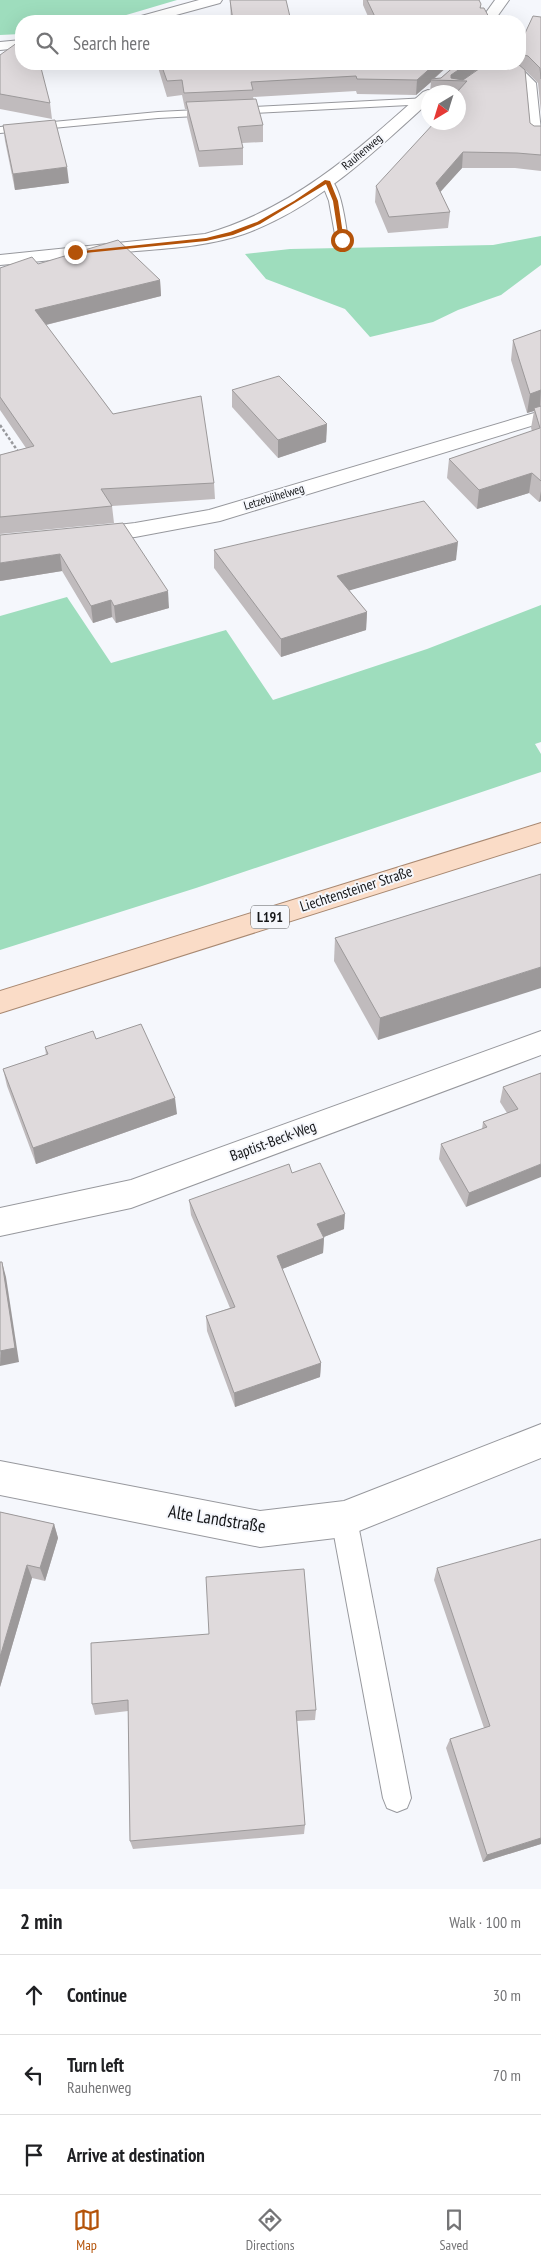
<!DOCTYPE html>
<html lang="en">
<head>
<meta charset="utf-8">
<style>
	:root { --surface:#fff; --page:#f2f2f2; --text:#202124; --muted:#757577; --line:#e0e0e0; --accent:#b45309 }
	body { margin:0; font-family:"PT Sans Narrow",sans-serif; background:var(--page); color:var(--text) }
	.compass { position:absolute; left:421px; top:85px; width:45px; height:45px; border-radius:50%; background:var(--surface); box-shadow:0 5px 20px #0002; rotate:218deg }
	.stop { position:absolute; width:15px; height:15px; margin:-11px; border:4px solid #b45309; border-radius:50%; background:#fff }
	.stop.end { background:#b45309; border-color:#fff; box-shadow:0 1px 5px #0008 }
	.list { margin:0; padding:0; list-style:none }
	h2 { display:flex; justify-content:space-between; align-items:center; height:65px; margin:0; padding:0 20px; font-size:21px }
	h2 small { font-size:16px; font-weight:400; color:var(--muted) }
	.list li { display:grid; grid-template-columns:32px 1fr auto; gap:15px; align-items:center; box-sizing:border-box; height:80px; padding:0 20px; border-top:1px solid var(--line) }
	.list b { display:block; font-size:19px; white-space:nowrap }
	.list p { margin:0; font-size:16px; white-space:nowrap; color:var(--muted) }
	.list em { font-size:16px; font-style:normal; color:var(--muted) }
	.icon { flex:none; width:28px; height:28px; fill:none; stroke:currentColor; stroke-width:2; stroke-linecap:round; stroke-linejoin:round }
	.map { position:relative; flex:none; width:541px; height:1889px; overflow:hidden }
	.search { position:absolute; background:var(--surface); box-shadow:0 5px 20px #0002; left:15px; right:15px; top:15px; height:55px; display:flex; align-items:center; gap:12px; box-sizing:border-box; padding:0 18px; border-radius:20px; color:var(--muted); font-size:19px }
	.sheet { height:305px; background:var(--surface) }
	nav { display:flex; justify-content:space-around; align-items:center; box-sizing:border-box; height:70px; border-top:1px solid var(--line); background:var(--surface); font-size:14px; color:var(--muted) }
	nav a { display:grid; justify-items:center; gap:2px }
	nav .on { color:var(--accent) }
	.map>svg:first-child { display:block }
	.green { fill:#9eddbd }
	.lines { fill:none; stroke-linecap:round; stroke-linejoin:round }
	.lane-casing { stroke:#97989d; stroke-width:2 }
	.street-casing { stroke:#97989d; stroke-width:2 }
	.primary-casing { stroke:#a88871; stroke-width:2 }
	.path { stroke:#98999d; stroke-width:2.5; stroke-dasharray:3 2; stroke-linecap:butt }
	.lane { fill:#fff; fill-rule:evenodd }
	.street { fill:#fff; fill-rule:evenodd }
	.primary { fill:#fadcc7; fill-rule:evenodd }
	.wall { fill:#c0bbbd }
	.shaded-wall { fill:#9c999a }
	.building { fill:#dfdadc; stroke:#9c999a }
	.route { fill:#b45309 }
	.labels { text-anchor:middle; stroke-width:4; stroke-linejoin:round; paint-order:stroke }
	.far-street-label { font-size:12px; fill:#151618; stroke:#f5f7fc }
	.shield { fill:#f5f7fc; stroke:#585a5c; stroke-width:1 }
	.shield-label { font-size:14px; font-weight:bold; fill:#151618 }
	.street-label { font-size:15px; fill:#151618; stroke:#f5f7fc }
	.near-street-label { font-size:18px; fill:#151618; stroke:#f5f7fc }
</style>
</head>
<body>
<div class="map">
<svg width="541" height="1889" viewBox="0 0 541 1889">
	<rect width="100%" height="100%" fill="#f5f7fc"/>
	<g class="green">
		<path d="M0,0H177L106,21H21V34L0,35Z"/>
		<path d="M541,236V265L501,295L458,310L433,322L370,337L345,309L266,279L245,254L290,249L493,245Z"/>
		<path d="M67,597L111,663L226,630L273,700L427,649L541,605V742L535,744L541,754V772L196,888L0,950V616Z"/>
	</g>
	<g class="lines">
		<defs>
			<g id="lane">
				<path d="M501,67L525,72L536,83L541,131L540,140H532L530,138L525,84L517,77L501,73L487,75L461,94L451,92L480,70Z"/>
				<path d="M428,98V104L158,118L0,133V127L158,112Z"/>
				<path d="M327,177C341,181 346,227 348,240L347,243H337L336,240L329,201L321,181Z"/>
				<path d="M344,1506L353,1510L357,1519L411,1798L407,1808L397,1812L387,1808L383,1798L331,1519L335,1510Z"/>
			</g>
			<g id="street">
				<path d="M199,0H222L220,3L154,21H132L134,18Z"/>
				<path d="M495,0H509L494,21H480Z"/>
				<path d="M21,40V48L0,50V42Z"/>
				<path d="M428,90L434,92H428V103C373,153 316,208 244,234C209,246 172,248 136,251C91,256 45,261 0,265V255L205,234C293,209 356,152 423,92Z"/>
				<path d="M541,411V423L220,521L135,537L91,541L83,539L80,534L83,529L135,523L209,510Z"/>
				<path d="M541,1031V1055L131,1208L0,1236V1208L131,1180Z"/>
				<path d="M541,1424V1458L344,1537L260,1547L0,1495V1461L260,1511L344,1501Z"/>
			</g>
			<path id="primary" d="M541,823V842L0,1013V991Z"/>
		</defs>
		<use href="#lane" class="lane-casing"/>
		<use href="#street" class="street-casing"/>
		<use href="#primary" class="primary-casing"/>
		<path class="path" d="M0,425L17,450V454"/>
		<use href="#lane" class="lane"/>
		<use href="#street" class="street"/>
		<use href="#primary" class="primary"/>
	</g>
	<g class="wall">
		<path d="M230,0L291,21H231Z"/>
		<path d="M363,0H479L481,8L491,21H370L363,5Z"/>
		<path d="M541,17V113L538,83L525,70L530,123L534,126H541V171L515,168H462L440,192L450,212L448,228L388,233L375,202L376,186L458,122V92H430L431,82L416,95L357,94L356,91L253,97L263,125V142L242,143L243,148V165L199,167L187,118V109H185L182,95L167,97L157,64H450L434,79L441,78L457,64H520V44Z"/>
		<path d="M0,55L50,103L52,119L0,109Z"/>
		<path d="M3,125L69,183L15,190L5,141Z"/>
		<path d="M38,264L160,280L161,296L46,325L113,414L214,483L215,499L112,506L114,523L0,534V455L26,448L0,410V268Z"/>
		<path d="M541,330V501L539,502L529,493L477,509L447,478L449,459L532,431L531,428L534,411L527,413L511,360L513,340Z"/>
		<path d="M232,390L327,424L326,442L278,458L232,407Z"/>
		<path d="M123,523L169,608L116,623L112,617L93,623L62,571L0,581Z"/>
		<path d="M214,550L456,560L349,590L367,612L366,630L281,657L214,568Z"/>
		<path d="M541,874L378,1040L334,961L335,938Z"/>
		<path d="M96,1039L177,1114L36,1164L7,1086L3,1069L46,1055L45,1047Z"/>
		<path d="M541,1073L466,1207L439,1159L441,1144L482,1129L483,1122L507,1113L500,1102L503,1087Z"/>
		<path d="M292,1173L344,1229L324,1237L323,1253L282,1269L321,1363L320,1377L235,1407L207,1331L206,1316L230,1308L191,1215L189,1200Z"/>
		<path d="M0,1512L54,1524L58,1538L45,1581L32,1578L0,1687Z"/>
		<path d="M437,1568L541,1844L483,1862L446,1748L450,1739L484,1728L434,1580Z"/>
		<path d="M209,1634L316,1710L315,1720L297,1721L305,1825L304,1834L133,1849L130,1841L128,1711L95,1715L92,1704Z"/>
	</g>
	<g class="shaded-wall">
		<path d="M435,64H450L432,80H431V82L416,95L417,80Z"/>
		<path d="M467,64H501V65L479,68L462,81H450L451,75Z"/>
		<path d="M463,152L462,168L434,199L436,183Z"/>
		<path d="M67,167L69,183L15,190L13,174Z"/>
		<path d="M160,280L161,296L37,327L35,310Z"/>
		<path d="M541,390L540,409L534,408V411L527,413L530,394Z"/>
		<path d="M327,424L326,442L278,458V440Z"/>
		<path d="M532,473L529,493L477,509L479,490Z"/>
		<path d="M541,491V501L539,502Z"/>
		<path d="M458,542L456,560L337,594V576Z"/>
		<path d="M60,554L62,571L0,581V563Z"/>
		<path d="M168,591L169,608L116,623L114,606Z"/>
		<path d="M111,600L112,617L93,623L91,606Z"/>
		<path d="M367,612L366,630L281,657V639Z"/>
		<path d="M541,967V988L378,1040L380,1018Z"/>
		<path d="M175,1098L177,1114L36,1164L33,1148Z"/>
		<path d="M541,1164V1177L466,1207L469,1193Z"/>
		<path d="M345,1214L344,1229L316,1240L317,1224Z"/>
		<path d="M324,1238L323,1253L277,1271V1256Z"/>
		<path d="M2,1262L6,1277L19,1362L0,1366Z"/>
		<path d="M321,1363L320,1377L235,1407L234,1393Z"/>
		<path d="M54,1524L58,1538L45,1581L40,1568Z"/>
		<path d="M27,1565L32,1578L0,1687V1657Z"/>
		<path d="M541,1838V1844L483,1862L487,1855Z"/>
	</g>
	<g class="building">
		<path d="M230,0H286L291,21H233Z"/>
		<path d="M367,0H479L481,4L480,8H484L491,21H377Z"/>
		<path d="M533,16L541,17V79L540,68L528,56L520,54V44Z"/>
		<path d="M21,40V64H40L50,103L0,94V55Z"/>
		<path d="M161,64H435L417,80L357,79L356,76L251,82L253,90L184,93L182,80L167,81Z"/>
		<path d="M457,64H467L451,75V78L463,80L486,64H518L525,70L530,123L534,126H541V155L517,153L463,152L436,183L450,212L389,217L376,186L435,122H458V92H457L467,81L431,80V79L441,78Z"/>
		<path d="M256,99L263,125L238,127L243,148L199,151L186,102Z"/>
		<path d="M55,120L67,167L13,174L3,125Z"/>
		<path d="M118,240L160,280L35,310L113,414L201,396L214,483L101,489L112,506L0,517V455L34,446L0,397V268L32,257L38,264Z"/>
		<path d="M541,330V390L530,394L513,340Z"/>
		<path d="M279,376L327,424L278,440L232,390Z"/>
		<path d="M541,406V481L532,473L479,490L449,459L540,428L534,408Z"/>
		<path d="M424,501L458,542L337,576L367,612L281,639L214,550Z"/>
		<path d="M123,523L168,591L114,606L111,600L91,606L60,554L0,563V535Z"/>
		<path d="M541,874V967L380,1018L335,938Z"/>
		<path d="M141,1024L175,1098L33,1148L3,1069L48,1054L45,1047L93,1031L96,1039Z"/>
		<path d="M541,1073V1164L469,1193L441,1144L487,1127L483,1122L518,1109L503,1087Z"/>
		<path d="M320,1163L345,1214L317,1224L324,1238L277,1256L321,1363L234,1393L206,1316L235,1307L189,1200L289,1164L292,1173Z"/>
		<path d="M0,1262H2L15,1348L0,1351Z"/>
		<path d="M0,1512L54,1524L40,1568L27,1565L0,1657Z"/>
		<path d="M541,1539V1838L487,1855L450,1739L490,1726L437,1568Z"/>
		<path d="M304,1569L316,1710L296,1711L305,1825L130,1841L128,1700L92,1704L91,1643L209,1634L206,1577Z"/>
	</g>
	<path class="route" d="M325,180L330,181L338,201L344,241L339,240L333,201L326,184L260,224L233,235L206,241L75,254L72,252L206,238L230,232L257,222L294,201Z"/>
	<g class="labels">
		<g class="far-street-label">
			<text transform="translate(362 152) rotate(-40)" y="4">Rauhenweg</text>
			<text transform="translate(274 497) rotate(-17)" y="4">Letzebühelweg</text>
		</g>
		<rect class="shield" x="251" y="905.5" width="38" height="23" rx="4"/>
		<g class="shield-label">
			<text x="270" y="922">L191</text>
		</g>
		<g class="street-label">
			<text transform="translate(356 889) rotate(-18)" y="5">Liechtensteiner Straße</text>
			<text transform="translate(273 1141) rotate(-20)" y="5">Baptist-Beck-Weg</text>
		</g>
		<g class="near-street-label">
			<text transform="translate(217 1519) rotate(9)" y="6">Alte Landstraße</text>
		</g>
	</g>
</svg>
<svg class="compass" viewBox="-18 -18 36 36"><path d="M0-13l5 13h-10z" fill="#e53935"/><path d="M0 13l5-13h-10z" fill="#757577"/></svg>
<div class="stop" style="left:342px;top:240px"></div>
<div class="stop end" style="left:75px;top:252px"></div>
<div class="search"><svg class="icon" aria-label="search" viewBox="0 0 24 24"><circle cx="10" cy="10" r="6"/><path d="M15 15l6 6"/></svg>Search here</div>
</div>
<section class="sheet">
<h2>2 min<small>Walk · 100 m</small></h2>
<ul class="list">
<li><svg class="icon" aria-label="ahead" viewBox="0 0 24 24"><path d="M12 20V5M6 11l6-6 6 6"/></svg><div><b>Continue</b></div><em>30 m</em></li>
<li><svg class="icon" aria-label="left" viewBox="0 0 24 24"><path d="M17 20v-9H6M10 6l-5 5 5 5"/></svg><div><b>Turn left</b><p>Rauhenweg</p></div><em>70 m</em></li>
<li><svg class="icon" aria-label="arrive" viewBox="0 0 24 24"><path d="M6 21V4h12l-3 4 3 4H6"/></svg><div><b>Arrive at destination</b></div></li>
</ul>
</section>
<nav>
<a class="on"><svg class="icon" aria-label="map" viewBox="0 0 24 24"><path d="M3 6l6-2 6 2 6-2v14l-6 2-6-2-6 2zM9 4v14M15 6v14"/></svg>Map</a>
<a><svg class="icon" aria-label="directions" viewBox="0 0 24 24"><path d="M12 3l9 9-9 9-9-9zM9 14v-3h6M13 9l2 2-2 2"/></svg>Directions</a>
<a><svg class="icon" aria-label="saved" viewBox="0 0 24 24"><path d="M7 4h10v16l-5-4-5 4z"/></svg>Saved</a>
</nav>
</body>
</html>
